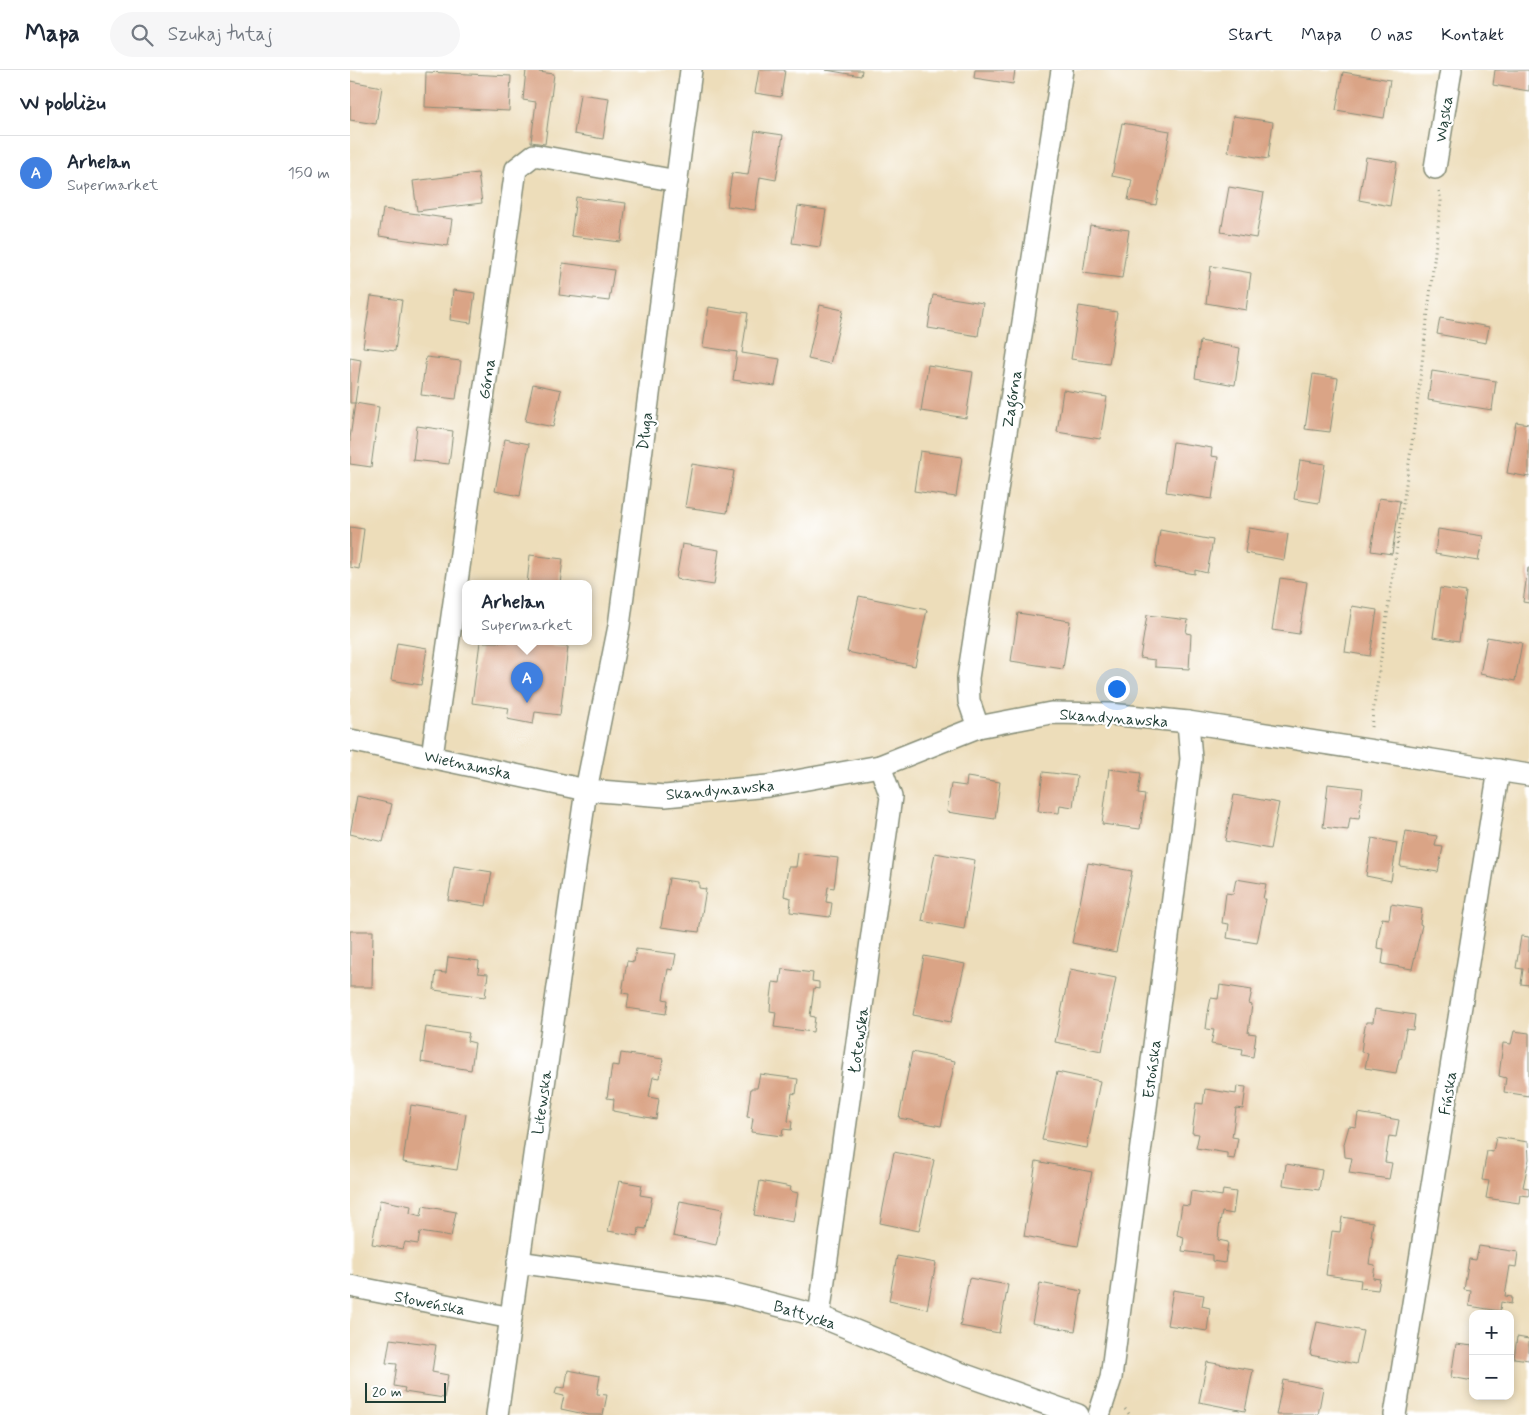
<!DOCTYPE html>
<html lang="pl">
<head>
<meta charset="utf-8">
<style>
	:root { --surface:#fff; --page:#f6f6f7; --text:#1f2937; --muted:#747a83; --line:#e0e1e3; --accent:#ea580c }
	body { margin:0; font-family:Mynerve,sans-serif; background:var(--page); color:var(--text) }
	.controls { position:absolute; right:15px; bottom:15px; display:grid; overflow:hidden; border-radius:10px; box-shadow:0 2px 8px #0003 }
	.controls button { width:45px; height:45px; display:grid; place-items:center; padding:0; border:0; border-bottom:1px solid var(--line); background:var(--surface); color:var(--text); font:25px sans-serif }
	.scale { position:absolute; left:15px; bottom:12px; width:81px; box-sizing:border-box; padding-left:5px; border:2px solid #1f3d34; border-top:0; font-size:14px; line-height:18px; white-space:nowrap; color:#1f3d34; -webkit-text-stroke:4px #fff; paint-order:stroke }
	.you { position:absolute; left:766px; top:618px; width:18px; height:18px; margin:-12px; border:4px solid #fff; border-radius:50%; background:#1a73e8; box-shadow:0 0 0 8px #1a73e833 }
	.badge { display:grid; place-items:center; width:32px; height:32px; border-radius:50%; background:var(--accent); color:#fff; font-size:16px; font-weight:700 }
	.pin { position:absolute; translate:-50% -41px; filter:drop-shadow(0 1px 2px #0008) }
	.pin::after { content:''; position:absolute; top:26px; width:18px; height:15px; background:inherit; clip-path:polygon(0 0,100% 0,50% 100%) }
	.popup { position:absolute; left:112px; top:510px; width:130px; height:65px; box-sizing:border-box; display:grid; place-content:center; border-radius:10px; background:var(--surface); filter:drop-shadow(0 1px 4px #0005); font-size:16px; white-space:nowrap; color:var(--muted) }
	.popup b { font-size:19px; color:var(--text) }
	.popup::after { content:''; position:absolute; left:50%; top:100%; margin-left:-10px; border:10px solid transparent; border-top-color:var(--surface) }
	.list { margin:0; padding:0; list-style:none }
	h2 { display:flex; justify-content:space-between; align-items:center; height:65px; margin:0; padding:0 20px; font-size:21px }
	h2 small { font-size:16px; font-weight:400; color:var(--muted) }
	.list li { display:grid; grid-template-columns:32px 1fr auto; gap:15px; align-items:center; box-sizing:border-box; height:75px; padding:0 20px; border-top:1px solid var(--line) }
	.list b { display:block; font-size:19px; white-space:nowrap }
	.list p { margin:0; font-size:16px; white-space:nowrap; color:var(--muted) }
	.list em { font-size:16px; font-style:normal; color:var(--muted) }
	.icon { flex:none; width:28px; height:28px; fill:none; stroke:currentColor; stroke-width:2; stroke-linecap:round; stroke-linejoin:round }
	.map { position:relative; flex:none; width:1179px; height:1345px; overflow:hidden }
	header { display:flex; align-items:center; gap:30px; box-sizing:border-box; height:70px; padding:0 25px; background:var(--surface); border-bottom:1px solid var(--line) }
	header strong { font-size:24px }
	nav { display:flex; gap:28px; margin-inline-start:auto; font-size:18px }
	.search { width:350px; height:45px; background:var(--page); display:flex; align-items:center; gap:12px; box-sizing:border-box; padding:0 18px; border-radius:28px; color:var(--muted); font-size:19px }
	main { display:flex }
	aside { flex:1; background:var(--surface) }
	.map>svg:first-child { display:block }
	.building { fill:#daa486 }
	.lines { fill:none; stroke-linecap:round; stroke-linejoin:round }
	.minor-casing { stroke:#868d77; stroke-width:24 }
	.path { stroke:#868d77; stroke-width:3; stroke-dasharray:1 4; stroke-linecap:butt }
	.minor { stroke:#fff; stroke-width:21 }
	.labels { text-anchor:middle; stroke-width:4.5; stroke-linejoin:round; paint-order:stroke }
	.street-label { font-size:16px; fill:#1f3d34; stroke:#fff }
</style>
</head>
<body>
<header>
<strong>Mapa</strong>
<div class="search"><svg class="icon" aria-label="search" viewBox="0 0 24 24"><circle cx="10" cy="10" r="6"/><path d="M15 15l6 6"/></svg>Szukaj tutaj</div>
<nav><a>Start</a><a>Mapa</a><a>O nas</a><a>Kontakt</a></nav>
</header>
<main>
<aside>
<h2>W pobliżu<small></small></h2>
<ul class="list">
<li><span class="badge" style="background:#3f7fe0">A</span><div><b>Arhelan</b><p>Supermarket</p></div><em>150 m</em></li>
</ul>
</aside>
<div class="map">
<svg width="1179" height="1345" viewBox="0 0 1179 1345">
	<rect width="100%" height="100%" fill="#fff"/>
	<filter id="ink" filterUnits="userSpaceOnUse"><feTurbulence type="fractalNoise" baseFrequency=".02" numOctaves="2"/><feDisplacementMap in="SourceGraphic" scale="10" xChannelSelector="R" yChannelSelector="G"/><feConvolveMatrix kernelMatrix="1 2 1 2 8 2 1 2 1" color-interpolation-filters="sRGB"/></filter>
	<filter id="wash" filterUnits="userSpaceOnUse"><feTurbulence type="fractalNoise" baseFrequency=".0096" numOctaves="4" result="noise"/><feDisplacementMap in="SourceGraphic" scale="20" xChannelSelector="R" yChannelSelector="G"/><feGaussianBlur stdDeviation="1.12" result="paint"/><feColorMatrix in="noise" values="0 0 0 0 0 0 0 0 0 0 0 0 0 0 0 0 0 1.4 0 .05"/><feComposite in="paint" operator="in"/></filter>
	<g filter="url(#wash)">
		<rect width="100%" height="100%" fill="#edddba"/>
		<g id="blocks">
			<g class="building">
				<path d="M176,0H190L189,2L204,4L195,74L181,72L186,32L173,30Z"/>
				<path d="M409,0H435L431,27L405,23Z"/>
				<path d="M476,0H512L511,6Z"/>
				<path d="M625,0H665L663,14L624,8Z"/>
				<path d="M1145,0H1179V21L1143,15Z"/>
				<path d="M76,2L161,6L159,41L75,37Z"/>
				<path d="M993,2L1040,10L1034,48L986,40Z"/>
				<path d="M0,11L32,17L26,54L0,50Z"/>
				<path d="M230,24L259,28L253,69L224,64Z"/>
				<path d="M883,46L923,52L918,89L878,82Z"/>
				<path d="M772,53L820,61L806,135L778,130L782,110L762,106Z"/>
				<path d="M405,61L433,65L426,110L410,107L405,140L377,136L382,103L398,105Z"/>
				<path d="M1016,87L1047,92L1040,136L1009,130Z"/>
				<path d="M128,103L132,133L67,141L63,111Z"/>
				<path d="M879,117L914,123L906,168L871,162Z"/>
				<path d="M226,127L276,133L271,172L221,166Z"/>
				<path d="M448,136L476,140L470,177L442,173Z"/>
				<path d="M33,139L102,149L98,176L29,166Z"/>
				<path d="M740,155L779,160L772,208L733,203Z"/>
				<path d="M213,193L264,200L259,231L209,225Z"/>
				<path d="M861,196L901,203L896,240L856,233Z"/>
				<path d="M103,220L125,223L121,253L100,250Z"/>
				<path d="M583,225L633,233L628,266L578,258Z"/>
				<path d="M21,226L52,230L45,281L13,277Z"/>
				<path d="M470,235L493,240L480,294L458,289Z"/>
				<path d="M729,236L767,242L759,294L721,289Z"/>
				<path d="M359,237L398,243L392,283L430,289L425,316L383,310L387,282L353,277Z"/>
				<path d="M1090,248L1139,257L1136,273L1087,264Z"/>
				<path d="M850,271L890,278L885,315L845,308Z"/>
				<path d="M76,287L111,291L106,329L71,325Z"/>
				<path d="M0,288L11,290L5,333H0Z"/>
				<path d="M578,295L623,302L616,348L571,341Z"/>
				<path d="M1082,301L1146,311L1142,340L1078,330Z"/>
				<path d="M963,304L988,308L980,362L955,359Z"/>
				<path d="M183,314L211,320L203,357L175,351Z"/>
				<path d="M713,320L757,327L750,369L707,362Z"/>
				<path d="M5,333L29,337L21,397L0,394V368Z"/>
				<path d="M1166,352L1179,354V407L1157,403Z"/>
				<path d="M67,356L103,361L99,394L63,390Z"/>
				<path d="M155,369L179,374L170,426L145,421Z"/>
				<path d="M823,372L862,378L861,386L868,387L862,429L816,422Z"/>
				<path d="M570,381L612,387L606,427L564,421Z"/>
				<path d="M950,390L975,394L969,433L944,429Z"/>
				<path d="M342,394L384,401L377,443L335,437Z"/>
				<path d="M1029,428L1050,431L1042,484L1021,481Z"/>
				<path d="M0,457L14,459L9,499L0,497Z"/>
				<path d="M899,458L938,464L934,490L895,483Z"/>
				<path d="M1088,459L1133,466L1128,491L1085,484Z"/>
				<path d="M810,460L863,470L857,503L845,500V504L805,497Z"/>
				<path d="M332,474L369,480L364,515L326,509Z"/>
				<path d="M180,485L213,489L210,514H177Z"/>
				<path d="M1178,498H1179V533L1173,532Z"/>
				<path d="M930,508L957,512L949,564L922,560Z"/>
				<path d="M1090,518L1116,522L1109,571L1083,567Z"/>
				<path d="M509,526L577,540L565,596L497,582Z"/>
				<path d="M1002,536L1027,540L1020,586L995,582Z"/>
				<path d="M668,543L720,551L713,599L661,591Z"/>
				<path d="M797,545L838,550L836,563L841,564L839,599L805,597V590L790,588Z"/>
				<path d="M1137,567L1172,573L1165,611L1130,604Z"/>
				<path d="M130,572H180L218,577L210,645L185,642L183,654L157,649L159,638L122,633Z"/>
				<path d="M47,573L77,578L71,615L41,610Z"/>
				<path d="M759,699L791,703L788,724L795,725L790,759L752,754Z"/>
				<path d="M693,702L727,706L723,737L710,735L709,743L688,741Z"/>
				<path d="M617,707L650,712L645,749L597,742L601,714L616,716Z"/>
				<path d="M978,714L1013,718L1009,749L1000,748L998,760L973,757Z"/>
				<path d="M884,725L929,733L920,779L875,771Z"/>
				<path d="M7,726L42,734L33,772L0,764Z"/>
				<path d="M1056,761L1087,766L1085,776L1093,777L1088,802L1050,796Z"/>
				<path d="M1022,768L1047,773L1041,811L1016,806Z"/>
				<path d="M448,783L488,788L484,818L478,817L476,832L482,833L480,847L440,842L441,828L434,826L438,797H446Z"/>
				<path d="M585,783L625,790L614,859L572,851Z"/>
				<path d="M738,793L782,801L766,882L722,873Z"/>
				<path d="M104,796L142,802L136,836L98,830Z"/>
				<path d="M319,808L349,812V818L356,819L349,862L311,857Z"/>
				<path d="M886,809L916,814L913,829H916L907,873L877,868L879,854L872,853L874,839L876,823L883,824Z"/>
				<path d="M1041,834L1072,839L1070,854L1072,855L1062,899L1032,894L1034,879L1027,878L1028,869L1032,848L1039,849Z"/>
				<path d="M0,861H23L22,917H0Z"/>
				<path d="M1171,866L1179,867V915L1171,914L1173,899L1166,898Z"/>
				<path d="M286,879L326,884L323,900L318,899L313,929L318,930L316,944L277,938L279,924L272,923L277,891L284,892Z"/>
				<path d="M574,886L615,894L601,952L563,945Z"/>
				<path d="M98,887L129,891L128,903L138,904L135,927L84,920L86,902L96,903Z"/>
				<path d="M432,899L463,903L462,911L469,912V919L464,918L462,933L460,946L465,947L463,962L424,957L426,942L420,941L421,928L423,912L430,913Z"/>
				<path d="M720,899L766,908L752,981L705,972Z"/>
				<path d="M870,915L902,920L899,934L902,935L898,963L906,964L903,987L892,985L893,979L861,974L864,960L856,959L858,943L861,928L868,929Z"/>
				<path d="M1025,939L1065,945L1063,960L1056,959L1051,988L1049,989L1046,1003L1015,998L1018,983L1011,982L1013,967L1016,952H1023Z"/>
				<path d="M76,957L119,963L117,971L125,973L121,1000L71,992Z"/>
				<path d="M1164,961L1179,963V1026L1154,1022L1156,1008L1149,1006L1153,973L1161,974Z"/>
				<path d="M562,982L605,991L591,1056L549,1048Z"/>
				<path d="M271,983L313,989L310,1008L303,1007L299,1027L309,1029L306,1049L263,1041L264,1029L257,1028L262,995L269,996Z"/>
				<path d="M707,1002L750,1011L737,1078L692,1070Z"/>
				<path d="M410,1004L448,1009L446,1024L442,1023L438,1051L442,1052L441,1060L433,1059L432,1066L401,1062L403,1048L397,1047L401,1018H407Z"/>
				<path d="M887,1016L896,1017L893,1039L886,1038L882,1067L888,1068L884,1089L877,1088V1083L846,1078L849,1064L842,1063L846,1033L853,1034L855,1019L886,1024Z"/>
				<path d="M61,1035L116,1044L107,1100L53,1092Z"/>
				<path d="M1008,1043L1049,1050L1046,1067L1039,1066L1035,1092L1042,1093L1039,1109L999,1103L1002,1088L995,1087L994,1074L999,1056L1006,1057Z"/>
				<path d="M1146,1067L1178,1072L1179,1089L1173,1117L1179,1118V1126L1170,1125L1169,1133L1136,1128L1139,1111L1132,1110L1137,1081L1143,1082Z"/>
				<path d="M544,1082L584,1090L569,1161L530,1153Z"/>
				<path d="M686,1091L742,1102L728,1176L674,1166Z"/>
				<path d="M936,1094L972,1100L969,1120L933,1115Z"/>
				<path d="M269,1111L292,1115L290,1125L302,1127L296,1159L289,1158L288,1166L258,1161Z"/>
				<path d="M410,1111L441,1117L440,1121L448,1123L443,1152L404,1145Z"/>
				<path d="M873,1120L886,1122L883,1144L872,1142L869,1158L868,1170L878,1172L875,1193L862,1191V1185L832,1181L834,1167L827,1165L832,1135L839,1136L841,1121L872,1126Z"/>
				<path d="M30,1130L61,1136L60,1143L71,1146L73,1136L106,1142L101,1167L70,1162L68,1174L55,1172L53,1179L22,1174Z"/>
				<path d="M330,1131L373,1139L366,1175L323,1166Z"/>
				<path d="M992,1147L1023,1152L1021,1167H1023L1019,1194L1025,1195L1023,1208L1030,1209L1028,1220L1010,1218L1011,1210L976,1205L982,1161L990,1162Z"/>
				<path d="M1129,1176L1168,1182L1166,1197L1160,1196L1155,1226L1162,1227L1161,1234L1151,1232L1150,1241L1119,1236L1121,1221L1114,1220L1119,1189L1126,1190Z"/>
				<path d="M547,1186L586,1193L577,1239L539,1231Z"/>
				<path d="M619,1208L658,1215L649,1263L610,1256Z"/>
				<path d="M690,1213L732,1221L725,1261L682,1253Z"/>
				<path d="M823,1220L854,1225L852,1236L860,1238L857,1261L817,1255Z"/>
				<path d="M967,1252L1013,1261L1006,1294L960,1285Z"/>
				<path d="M1167,1267L1179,1269V1290L1164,1288Z"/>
				<path d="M40,1269L86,1275L82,1302L98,1305L94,1328L54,1322L55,1318L44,1316L47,1294L36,1293Z"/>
				<path d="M1106,1274L1123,1276V1311L1101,1307Z"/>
				<path d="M857,1292L903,1300L895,1341L849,1332Z"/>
				<path d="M218,1300L250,1306L247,1324L257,1325L253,1345H239L211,1339L214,1326L205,1324L207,1317L215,1318Z"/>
				<path d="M933,1310L973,1318L968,1345H926Z"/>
			</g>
		</g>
	</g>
	<g filter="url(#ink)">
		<use href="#blocks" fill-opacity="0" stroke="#868d77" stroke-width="1"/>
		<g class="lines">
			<defs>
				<g id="minor">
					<path d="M1085,98L1101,0"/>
					<path d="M628,657L619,631L618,608L712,0"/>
					<path d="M0,670L236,720L315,726L418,716L530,696L628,657L701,643L760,644L838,652L1179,705"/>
					<path d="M82,686L166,99L184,85L327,111"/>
					<path d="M168,1192L377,1222L469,1246L601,1300L728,1345"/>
					<path d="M0,1216L161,1248"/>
					<path d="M469,1246L541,727L530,696"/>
					<path d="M147,1345L236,720L269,556L341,0"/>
					<path d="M749,1345L761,1308L841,689L838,652"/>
					<path d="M1045,1345L1149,700"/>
				</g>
			</defs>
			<use href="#minor" class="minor-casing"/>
			<g class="path">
				<path d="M1021,657L1066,344L1091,131L1089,121"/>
				<path d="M775,1339L780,1345"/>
			</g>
			<use href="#minor" class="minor"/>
		</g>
	</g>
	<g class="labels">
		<g class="street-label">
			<text transform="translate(1093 49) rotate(-81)" y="6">Wąska</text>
			<text transform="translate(136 309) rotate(-82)" y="6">Górna</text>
			<text transform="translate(661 329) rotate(-81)" y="6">Zagórna</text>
			<text transform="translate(294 361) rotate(-83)" y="6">Długa</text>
			<text transform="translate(764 647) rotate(4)" y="6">Skandynawska</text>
			<text transform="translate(118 694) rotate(12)" y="6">Wietnamska</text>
			<text transform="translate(370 719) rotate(-5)" y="6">Skandynawska</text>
			<text transform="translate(508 970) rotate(-82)" y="6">Łotewska</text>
			<text transform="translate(801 999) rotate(-83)" y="6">Estońska</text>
			<text transform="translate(1097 1023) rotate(-81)" y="6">Fińska</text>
			<text transform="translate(191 1032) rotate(-82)" y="6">Litewska</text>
			<text transform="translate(80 1232) rotate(11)" y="6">Słoweńska</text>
			<text transform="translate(455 1244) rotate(17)" y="6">Bałtycka</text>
		</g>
	</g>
</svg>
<div class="controls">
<button>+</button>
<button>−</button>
</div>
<div class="scale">20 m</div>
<div class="you"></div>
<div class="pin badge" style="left:177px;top:633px;background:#3f7fe0">A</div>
<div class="popup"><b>Arhelan</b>Supermarket</div>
</div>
</main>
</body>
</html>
